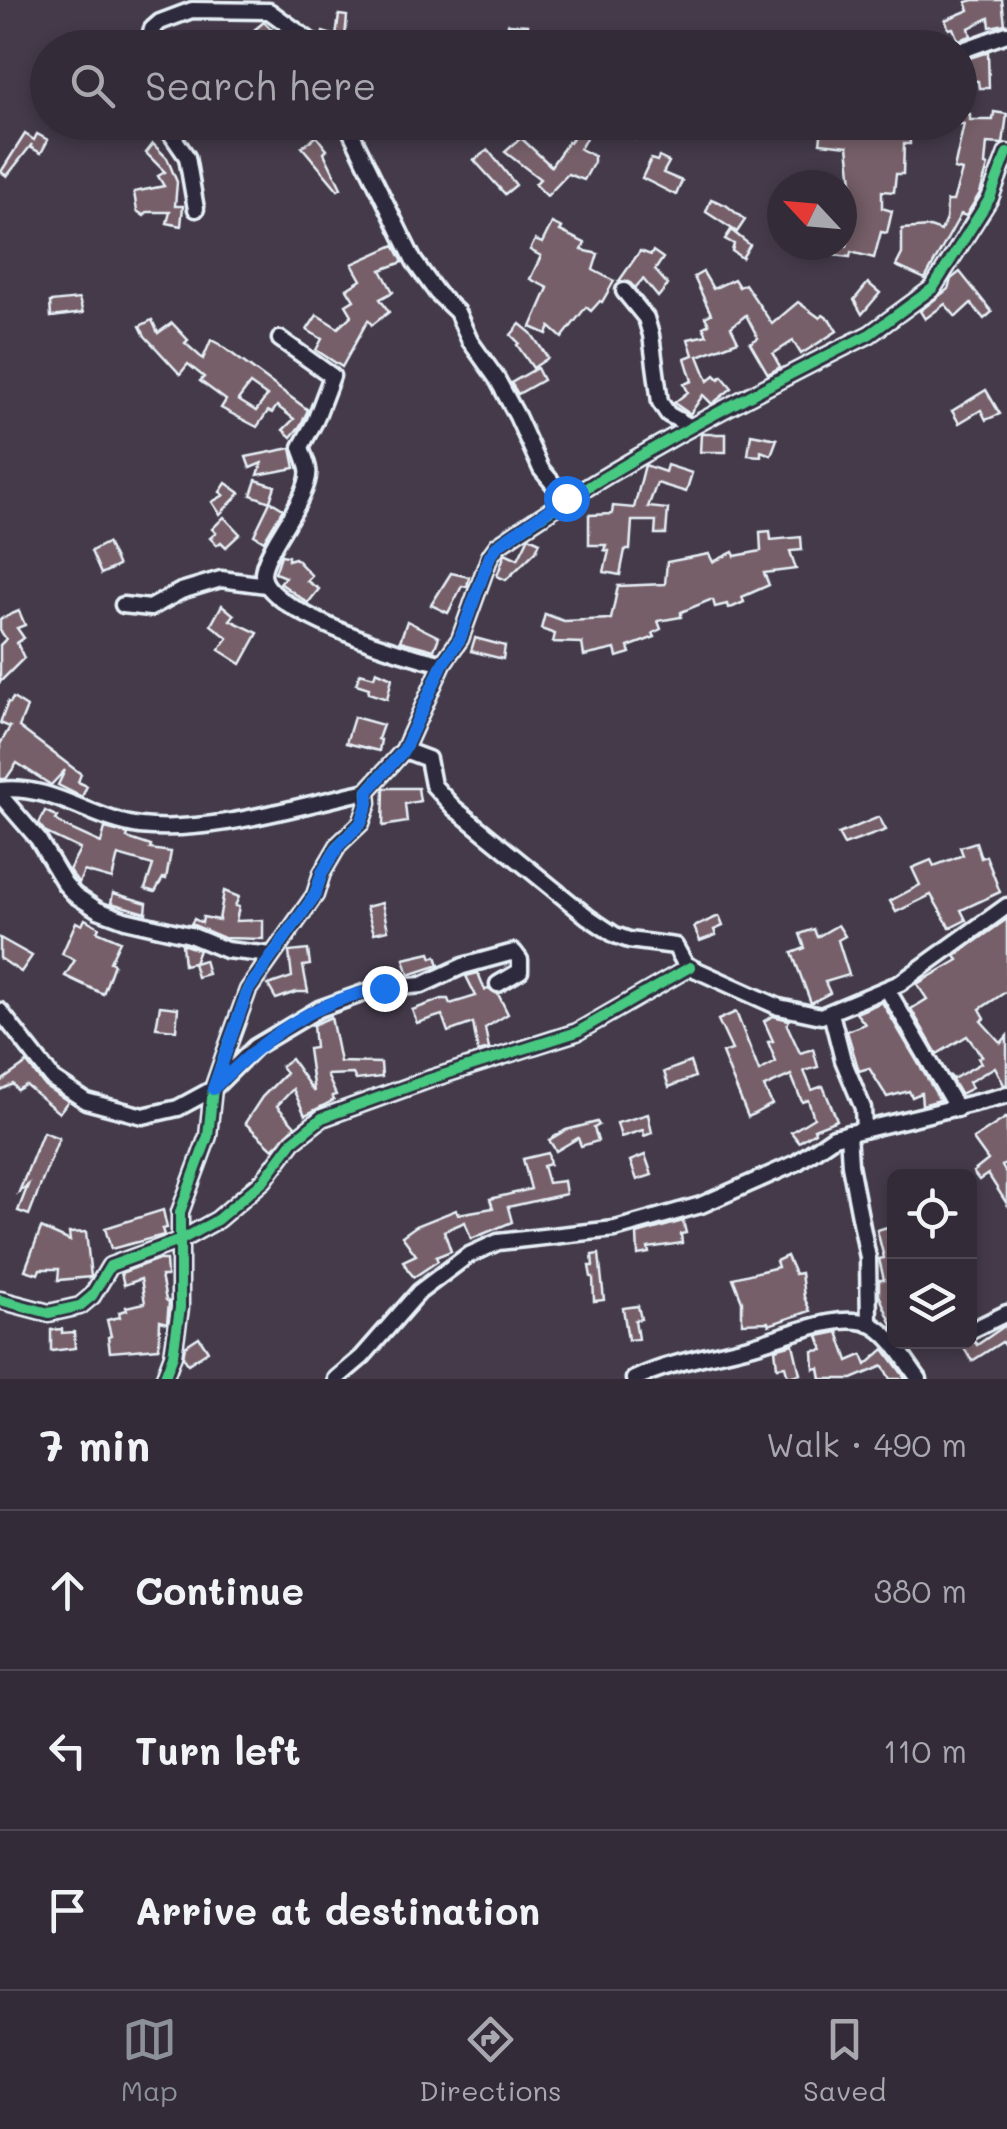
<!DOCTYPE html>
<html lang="en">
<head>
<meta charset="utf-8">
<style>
	:root { --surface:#332c38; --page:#3e3843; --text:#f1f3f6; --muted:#a9a7ae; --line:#4e4853; --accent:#8c9099 }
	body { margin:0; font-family:Mali,sans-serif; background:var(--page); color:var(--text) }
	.controls { position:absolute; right:30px; bottom:30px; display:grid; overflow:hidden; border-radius:15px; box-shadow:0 5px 15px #0003 }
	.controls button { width:90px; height:90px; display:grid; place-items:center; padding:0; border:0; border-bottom:2px solid var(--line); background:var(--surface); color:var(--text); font:50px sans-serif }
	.compass { position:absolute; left:767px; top:170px; width:90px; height:90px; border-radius:50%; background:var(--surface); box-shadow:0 5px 15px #0003; rotate:296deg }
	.stop { position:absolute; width:30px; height:30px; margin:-22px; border:8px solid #1a73e8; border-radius:50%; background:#fff }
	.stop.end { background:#1a73e8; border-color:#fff; box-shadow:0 2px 10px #0008 }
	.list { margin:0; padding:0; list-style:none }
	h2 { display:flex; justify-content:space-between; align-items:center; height:130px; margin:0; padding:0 40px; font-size:42px }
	h2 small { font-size:32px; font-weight:400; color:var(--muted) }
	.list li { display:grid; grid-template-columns:65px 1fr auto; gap:30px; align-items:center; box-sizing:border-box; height:160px; padding:0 40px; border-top:2px solid var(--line) }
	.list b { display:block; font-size:38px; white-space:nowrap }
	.list em { font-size:32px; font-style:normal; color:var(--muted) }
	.icon { flex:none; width:55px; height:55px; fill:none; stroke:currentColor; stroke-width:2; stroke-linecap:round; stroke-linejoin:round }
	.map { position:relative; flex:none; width:1007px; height:1379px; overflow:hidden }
	.search { position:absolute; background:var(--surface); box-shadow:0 5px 15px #0003; left:30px; right:30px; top:30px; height:110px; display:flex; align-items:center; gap:25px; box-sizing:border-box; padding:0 35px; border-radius:55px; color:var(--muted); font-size:38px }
	.sheet { height:610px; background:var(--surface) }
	nav { display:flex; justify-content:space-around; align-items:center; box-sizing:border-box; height:140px; border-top:2px solid var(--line); background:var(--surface); font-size:28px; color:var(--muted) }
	nav a { display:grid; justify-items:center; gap:5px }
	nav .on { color:var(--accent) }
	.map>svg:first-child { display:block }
	.building { fill:#765e67; stroke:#e8f1f8; stroke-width:2.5; fill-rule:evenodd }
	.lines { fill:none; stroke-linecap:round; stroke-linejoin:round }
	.street-casing { stroke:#e8f1f8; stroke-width:21 }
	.street { stroke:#2f2a3d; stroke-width:14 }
	.cycleway-casing { stroke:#2f2a3d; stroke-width:16 }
	.cycleway { stroke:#46c982; stroke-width:10 }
	.route { stroke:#1a73e8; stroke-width:12 }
</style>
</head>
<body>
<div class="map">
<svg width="1007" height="1379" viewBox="0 0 1007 1379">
	<rect width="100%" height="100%" fill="#443a4a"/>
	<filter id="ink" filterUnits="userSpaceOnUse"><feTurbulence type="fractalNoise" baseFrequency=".01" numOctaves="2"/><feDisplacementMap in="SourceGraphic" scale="20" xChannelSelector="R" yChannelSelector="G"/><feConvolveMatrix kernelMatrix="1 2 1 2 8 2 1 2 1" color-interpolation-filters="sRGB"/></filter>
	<g filter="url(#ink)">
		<g class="building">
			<path d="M974,0H1002L1005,24L990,27L989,18L969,28L971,36L958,40L953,28L949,29L945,20L969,10L966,2Z"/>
			<path d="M339,15L347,16L344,48H330L322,36L323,32L336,36Z"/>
			<path d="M264,22L275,33L282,35L279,47L245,44L248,35Z"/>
			<path d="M508,24L528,25L527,46L498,48L494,37L508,33Z"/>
			<path d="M988,52L989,88H979L978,81L960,80V61Z"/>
			<path d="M994,112L1007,114L1003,144L987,143L985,165L988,166L980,193L966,216L961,214L925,279L896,266L902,254V229L930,227L941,231L946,219L947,201H953L962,171L954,169L964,124H960V114H970V120H993Z"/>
			<path d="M581,122H595L580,149L594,156V162L584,180L568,174L547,196L535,184L540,179L505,152L521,138L551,166L568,142L570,143Z"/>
			<path d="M601,122H645L635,139Z"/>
			<path d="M823,122H909L910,144H904L903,174H896L894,192L882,191V208L892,211L887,233L881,232L874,258L851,252L850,257L826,254L827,245L847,246L852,227L844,226L846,217L856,219L848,146L820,143Z"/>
			<path d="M25,134L34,140L37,134L48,140L41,153L30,147L32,144L7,176L1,172Z"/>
			<path d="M316,136L327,150L324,153L341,188L338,190L302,147Z"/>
			<path d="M153,144L167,158L177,182L175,206H183L181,226L167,223L170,212H147L144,216L137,211L134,192L164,186L158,176L165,172L146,153Z"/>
			<path d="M488,150L516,185L505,194L474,160Z"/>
			<path d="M659,157L669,162L663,173L682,181L676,195L642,178L651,159L657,161Z"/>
			<path d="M711,199L726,205L745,220L737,232L706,212Z"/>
			<path d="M552,223L562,228L560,231L585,243L582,250L598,254L593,270L614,281L602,302L600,301L591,311L586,307L562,338L550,327L547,334L531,327L548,288L530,279L541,256L530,250L535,240L542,243Z"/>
			<path d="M731,230L750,245L742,258L732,251L734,244L725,239Z"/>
			<path d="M394,245L403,262L381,270L393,292L380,299L389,312L372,325L368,320L342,367L316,350L322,339L307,330L317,315L338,328L352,315L346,305L354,300L347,289L361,280L352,264Z"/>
			<path d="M640,251L651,255L653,251L663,258L655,270L668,285L658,297L643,279L635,288L629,282L619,281Z"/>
			<path d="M703,272L713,289L734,279L739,287L745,284L772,324L798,302L820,318L823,315L830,320L837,331L801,354L793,341L773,354L780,367L768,374L750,343L758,338L746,315L731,327L738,341L698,356L708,381L715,375L719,379L722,376L732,388L712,404L703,395L690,414L674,403L688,392L684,384L692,381L685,358L693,355L688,339L707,335L703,327L709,324L705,317L711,314L694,277Z"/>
			<path d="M960,272L992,312L984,319L971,303L956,317L945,304L925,319L920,311L948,289L951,279Z"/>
			<path d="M868,283L880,293L862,314L854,300Z"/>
			<path d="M79,299L83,313L51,317L50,302Z"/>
			<path d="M152,320L158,333L172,323L188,340L185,343L203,359L211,340L219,344L308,410L300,426L291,437L283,430L294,419L277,406L272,413L268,411L257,427L221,408L226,400L200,381L204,377L188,364L180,374L145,336L140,326ZM250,384L267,396L256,411L238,400Z"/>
			<path d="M520,324L531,333L548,358L533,368L517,345L519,343L511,335Z"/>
			<path d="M537,368L543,380L518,394L511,383Z"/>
			<path d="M986,390L1000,414L986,420L981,410L959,423L952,411Z"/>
			<path d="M701,434H726V452H700Z"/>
			<path d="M751,434L777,439L771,455L761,451V456L748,455Z"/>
			<path d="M291,448L295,468L258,475L262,463L250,468L246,457Z"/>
			<path d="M645,465L665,472L667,465L692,473L686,492L657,483L648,507L668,509L666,534H655L656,521H632L630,550H625L620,575L604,572L609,551L604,550L606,545H589V515L612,514L613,506L634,508Z"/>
			<path d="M256,480L275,486L270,501L283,509L264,541L254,535L270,502L251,495Z"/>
			<path d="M226,483L240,493L220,514L212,502L224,495L220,492Z"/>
			<path d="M224,517L240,534L226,547L221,542L217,545L210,538L216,533L212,529Z"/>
			<path d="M770,531L771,540L801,537L802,550L790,551L796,569L764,573L769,585L742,597L744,602L733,607L728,608L727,604L715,607L713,600H710L681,612V617L658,621L661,629L653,633L655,637L628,647L630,653L617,657L615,649L584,656L582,643L553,642L555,634L541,629L545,614L564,621L611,619L618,586L665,584L667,562L709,554L713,562L733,552L735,556L761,551L760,532Z"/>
			<path d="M529,537L540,542L536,551L506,580L497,576L505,553L518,559Z"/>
			<path d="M107,543L118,566L101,574L91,551Z"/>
			<path d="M281,555L288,556V560L295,558L312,576L307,581L319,589L308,603L280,583L285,577L275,573Z"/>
			<path d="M451,573L469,577L467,587L462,586L448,613L431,605Z"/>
			<path d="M222,605L234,615L230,620L258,633L241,664L219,650L228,638L211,625Z"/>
			<path d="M19,611L25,625L17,628L24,638L17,643L24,658L0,682V645L6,639L0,630V619Z"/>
			<path d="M407,621L439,637L434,650L400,641Z"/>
			<path d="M475,638L505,646L503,659L471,651Z"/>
			<path d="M376,671L392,678L387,699L368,693L369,688L356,684L360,673L374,677Z"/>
			<path d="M13,698L27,707L19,727L81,774L78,782L87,786L82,797L58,785L65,770L51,785L17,763L6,779H0V744L10,727L0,723L8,702L10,703Z"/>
			<path d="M354,717L383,725L378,739L381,740L379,751L346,743Z"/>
			<path d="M384,788H418L420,801L405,804L407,822L383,826Z"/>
			<path d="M45,811L58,817L56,820L66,827L101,843L105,828L128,834L127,838L151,846L150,849L171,852L166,879L163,878L155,892L145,889L153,865L118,855L112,879L84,871L79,883L69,870L80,849L46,833L39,824Z"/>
			<path d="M879,817L886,830L844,845L838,834Z"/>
			<path d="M976,842L981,858L986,856L1000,892L961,910L966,920L950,928L931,895L896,912L890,901L920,885L912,868L931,860L934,866L963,855L960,847Z"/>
			<path d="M224,891L239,897L235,906L239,907L236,921L263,920V939L224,938L191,924L194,919L202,923L203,917L219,920Z"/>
			<path d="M113,893L147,903L146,913L111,903Z"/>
			<path d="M382,903L388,930L374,933L366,907Z"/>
			<path d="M719,916L723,926L714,930L716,935L700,941L694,927Z"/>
			<path d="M85,919L99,927L97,931L120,941L110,962L114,964L103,994L65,976L75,960L62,954L76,922L82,925Z"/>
			<path d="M1007,919V991L980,1009L985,1018L981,1021L1001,1043L1007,1036V1085H1004L995,1067L969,1082L972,1088L960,1094L949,1075L953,1079L981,1063L978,1058L982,1056L967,1036L937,1054L911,1009L927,999L917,984L958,960L955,956Z"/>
			<path d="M838,925L845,936L838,940L849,975L825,982L830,993L811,1003L792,953L805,948L800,934L814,929L817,937Z"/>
			<path d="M0,938L32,956L21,972L0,958Z"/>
			<path d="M182,944L199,950L194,963L204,960L208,974L197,977L193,963L184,965Z"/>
			<path d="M308,950L310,965L303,966L308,992H296L276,999L268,985L292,977L289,952Z"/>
			<path d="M430,953L432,958L436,956L439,965L409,975L404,959Z"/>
			<path d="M478,973L485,990L488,988L498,994L508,1014L485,1028L489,1049L478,1052L473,1023L448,1032L442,1015L417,1023L412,1010L442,999H448L450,1004L476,996L466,976Z"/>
			<path d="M882,1002L940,1100L922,1105L921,1093L912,1097L909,1091L887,1097L869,1068L859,1071L847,1031L865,1024L856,1013Z"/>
			<path d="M160,1006L178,1008L176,1030L156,1028Z"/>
			<path d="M736,1012L759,1071L776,1062L768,1042L773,1041L764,1021L773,1016L789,1020L787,1025L800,1053L813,1049L818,1067L804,1071L812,1090L823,1086L837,1120L814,1129L815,1132L799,1142L791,1132L814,1118L808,1100L802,1102L791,1075L764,1087L772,1104L748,1117L722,1053L732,1050L718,1020Z"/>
			<path d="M331,1017L340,1062L381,1063L382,1077L356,1080L353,1074L327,1075L336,1095L332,1096L334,1100L305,1115L293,1089L277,1106L295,1126L273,1149L245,1123L262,1097L286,1073L281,1066L291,1059L314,1092L308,1049L315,1048L313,1025Z"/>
			<path d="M690,1062L695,1077L669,1087L664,1072Z"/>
			<path d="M27,1063L45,1086L68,1101L59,1113L26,1085L17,1090L13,1084L0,1090V1082Z"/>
			<path d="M648,1114L652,1133L644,1136L643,1130L621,1137L617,1123Z"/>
			<path d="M1007,1117V1163L1002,1166L1007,1175V1204L988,1174L979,1180L973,1172L988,1160L973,1139Z"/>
			<path d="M597,1122L599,1125L594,1128L598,1141L581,1146L578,1138L556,1151L549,1140L566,1130Z"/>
			<path d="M43,1132L59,1138L29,1215L18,1211L28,1185L19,1192Z"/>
			<path d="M548,1153L550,1164L543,1166L548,1183L564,1181L566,1194L508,1207L512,1222L471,1239L465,1222L444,1231L451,1251L436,1257L438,1261L414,1277L408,1270L403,1261L416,1255L402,1236L416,1226L456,1210L458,1214L493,1208L490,1199L531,1189L523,1159Z"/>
			<path d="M645,1155L652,1175L637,1180L630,1161Z"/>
			<path d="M163,1210L167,1228L162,1229L164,1235L111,1249L105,1228Z"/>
			<path d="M683,1221L686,1233L681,1234L682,1243L648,1248L649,1253L638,1255L637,1234Z"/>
			<path d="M894,1225V1329L879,1295V1280H884L879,1259L884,1258L877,1230Z"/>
			<path d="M41,1228L70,1241L69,1233L86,1232L91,1277L58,1280L59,1269H40L38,1274L25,1270Z"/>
			<path d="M599,1254L604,1300L594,1301L593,1277H591L589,1266H593L592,1255Z"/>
			<path d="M787,1256L795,1274L801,1273L804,1297L810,1311L769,1325L768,1322L742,1323V1301L733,1278L778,1267L776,1261Z"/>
			<path d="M156,1260H166L167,1276H161L166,1300L169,1302L167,1323L160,1321L159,1348L110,1352L108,1337L111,1336L107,1320L120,1317L119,1312L127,1310L126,1307L145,1303L141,1279L124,1285L121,1273Z"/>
			<path d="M638,1306L641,1319L635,1320L638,1339L628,1340L623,1308Z"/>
			<path d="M1006,1325L1007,1350L1002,1342L972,1361L960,1342H975L977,1345Z"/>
			<path d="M62,1329V1333L74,1332L75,1348L51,1351V1330Z"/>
			<path d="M838,1332L848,1361L862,1355L866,1365L884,1349L906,1379H890L883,1366L852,1379H821L819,1368L814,1369L813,1351L823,1350L818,1336Z"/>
			<path d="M199,1337L208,1351L188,1364L183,1357L185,1346Z"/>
			<path d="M793,1344L800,1374L788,1377L785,1366L777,1367L775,1349Z"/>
		</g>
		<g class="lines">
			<defs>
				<g id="street">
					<path d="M147,48L152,29L160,22L192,10L269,11L320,48"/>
					<path d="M960,51L1007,34"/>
					<path d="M163,122L187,157L196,209"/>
					<path d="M346,122L414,261L437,293L457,312L470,341L497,379L517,416L541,469L565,498"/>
					<path d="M624,291L646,318L651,335L660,402L668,414L691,427"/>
					<path d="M280,339L332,376L315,421L301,447C303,454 307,462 308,469C312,487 283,528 274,545C270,553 263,564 263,574C263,611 410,659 443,663"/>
					<path d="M123,605L150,608L181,591L221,579L266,585"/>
					<path d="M404,750L428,759L433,785L454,808L588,917L615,935L629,940L675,946L684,962L690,967L779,1007L821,1016L900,983L1007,906"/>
					<path d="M0,790C48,783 93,820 140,826C211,834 298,806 367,791"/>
					<path d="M0,795L38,839L65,884L75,895L98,910L125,920L190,935L226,950L272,955"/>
					<path d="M887,989L957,1109"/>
					<path d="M0,1011L53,1079L86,1101L143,1116L178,1108L213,1089L255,1047L319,1009L375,989L422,985L463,966L514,952L520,960V971L498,984"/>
					<path d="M831,1013L843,1060L863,1108L864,1129"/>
					<path d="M848,1133L850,1165L868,1258L869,1324"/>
					<path d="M0,1300L49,1313L80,1306L92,1296L110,1266L181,1240L217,1220L264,1180L293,1141L322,1118L430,1079L577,1032L690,967"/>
					<path d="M970,1331L1007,1313"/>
					<path d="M164,1379L173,1355L180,1308V1212L208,1136L213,1089L227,1048L248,990L315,895L322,873L339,844L361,823L368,803L367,791L404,750L443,663L460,639L490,556L498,545C616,464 742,398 870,334L933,288L990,198L1007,153"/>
					<path d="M336,1379L362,1357L419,1292L467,1256L498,1242L615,1229L701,1205L796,1163L834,1137L1007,1095"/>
					<path d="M634,1379C673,1361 712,1356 753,1345C783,1337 845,1309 874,1326C893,1337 906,1362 919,1379"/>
				</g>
			</defs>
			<use href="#street" class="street-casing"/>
			<use href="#street" class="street"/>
			<defs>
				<g id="cycleway">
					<path d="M0,1300L49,1313L80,1306L92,1296L110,1266L181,1240L217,1220L264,1180L293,1141L322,1118L430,1079L577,1032L690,967"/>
					<path d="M164,1379L173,1355L180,1308V1212L208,1136L213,1089L227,1048L248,990L315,895L322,873L339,844L361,823L368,803L367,791L404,750L443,663L460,639L490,556L498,545C616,464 742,398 870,334L933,288L990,198L1007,153"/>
				</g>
			</defs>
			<use href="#cycleway" class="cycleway-casing"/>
			<use href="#cycleway" class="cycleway"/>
		</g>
	</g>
	<g class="lines" filter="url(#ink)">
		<path class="route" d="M384,988C313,1000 262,1040 213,1089L248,990L315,895L322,873L340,844L361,823L368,803V791L404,750L443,663L460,639L490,556L498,545L566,498"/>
	</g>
</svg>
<div class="controls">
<button><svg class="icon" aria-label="locate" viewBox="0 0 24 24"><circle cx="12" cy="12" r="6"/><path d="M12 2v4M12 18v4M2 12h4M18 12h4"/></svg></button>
<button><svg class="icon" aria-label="layers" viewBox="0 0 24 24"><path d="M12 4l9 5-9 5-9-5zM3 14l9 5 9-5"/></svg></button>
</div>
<svg class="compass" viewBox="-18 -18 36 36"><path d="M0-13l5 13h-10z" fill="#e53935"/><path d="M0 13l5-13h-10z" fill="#a9a7ae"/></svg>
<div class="stop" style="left:566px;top:498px"></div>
<div class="stop end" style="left:384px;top:988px"></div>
<div class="search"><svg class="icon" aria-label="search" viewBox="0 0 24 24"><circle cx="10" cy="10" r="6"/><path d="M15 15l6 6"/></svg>Search here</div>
</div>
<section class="sheet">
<h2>7 min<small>Walk · 490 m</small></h2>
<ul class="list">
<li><svg class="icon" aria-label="ahead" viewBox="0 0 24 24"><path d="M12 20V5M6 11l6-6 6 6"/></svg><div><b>Continue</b></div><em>380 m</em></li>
<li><svg class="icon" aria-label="left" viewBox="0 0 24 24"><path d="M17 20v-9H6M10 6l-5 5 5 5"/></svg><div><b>Turn left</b></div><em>110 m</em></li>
<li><svg class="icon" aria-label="arrive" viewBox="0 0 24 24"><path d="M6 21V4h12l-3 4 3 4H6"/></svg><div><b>Arrive at destination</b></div></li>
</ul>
</section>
<nav>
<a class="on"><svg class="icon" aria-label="map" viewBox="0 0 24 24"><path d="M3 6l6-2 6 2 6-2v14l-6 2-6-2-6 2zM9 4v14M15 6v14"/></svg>Map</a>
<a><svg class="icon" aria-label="directions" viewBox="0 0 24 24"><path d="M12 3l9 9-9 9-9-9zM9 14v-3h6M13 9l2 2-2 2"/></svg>Directions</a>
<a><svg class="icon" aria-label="saved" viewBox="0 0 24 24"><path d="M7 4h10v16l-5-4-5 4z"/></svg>Saved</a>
</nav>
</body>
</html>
